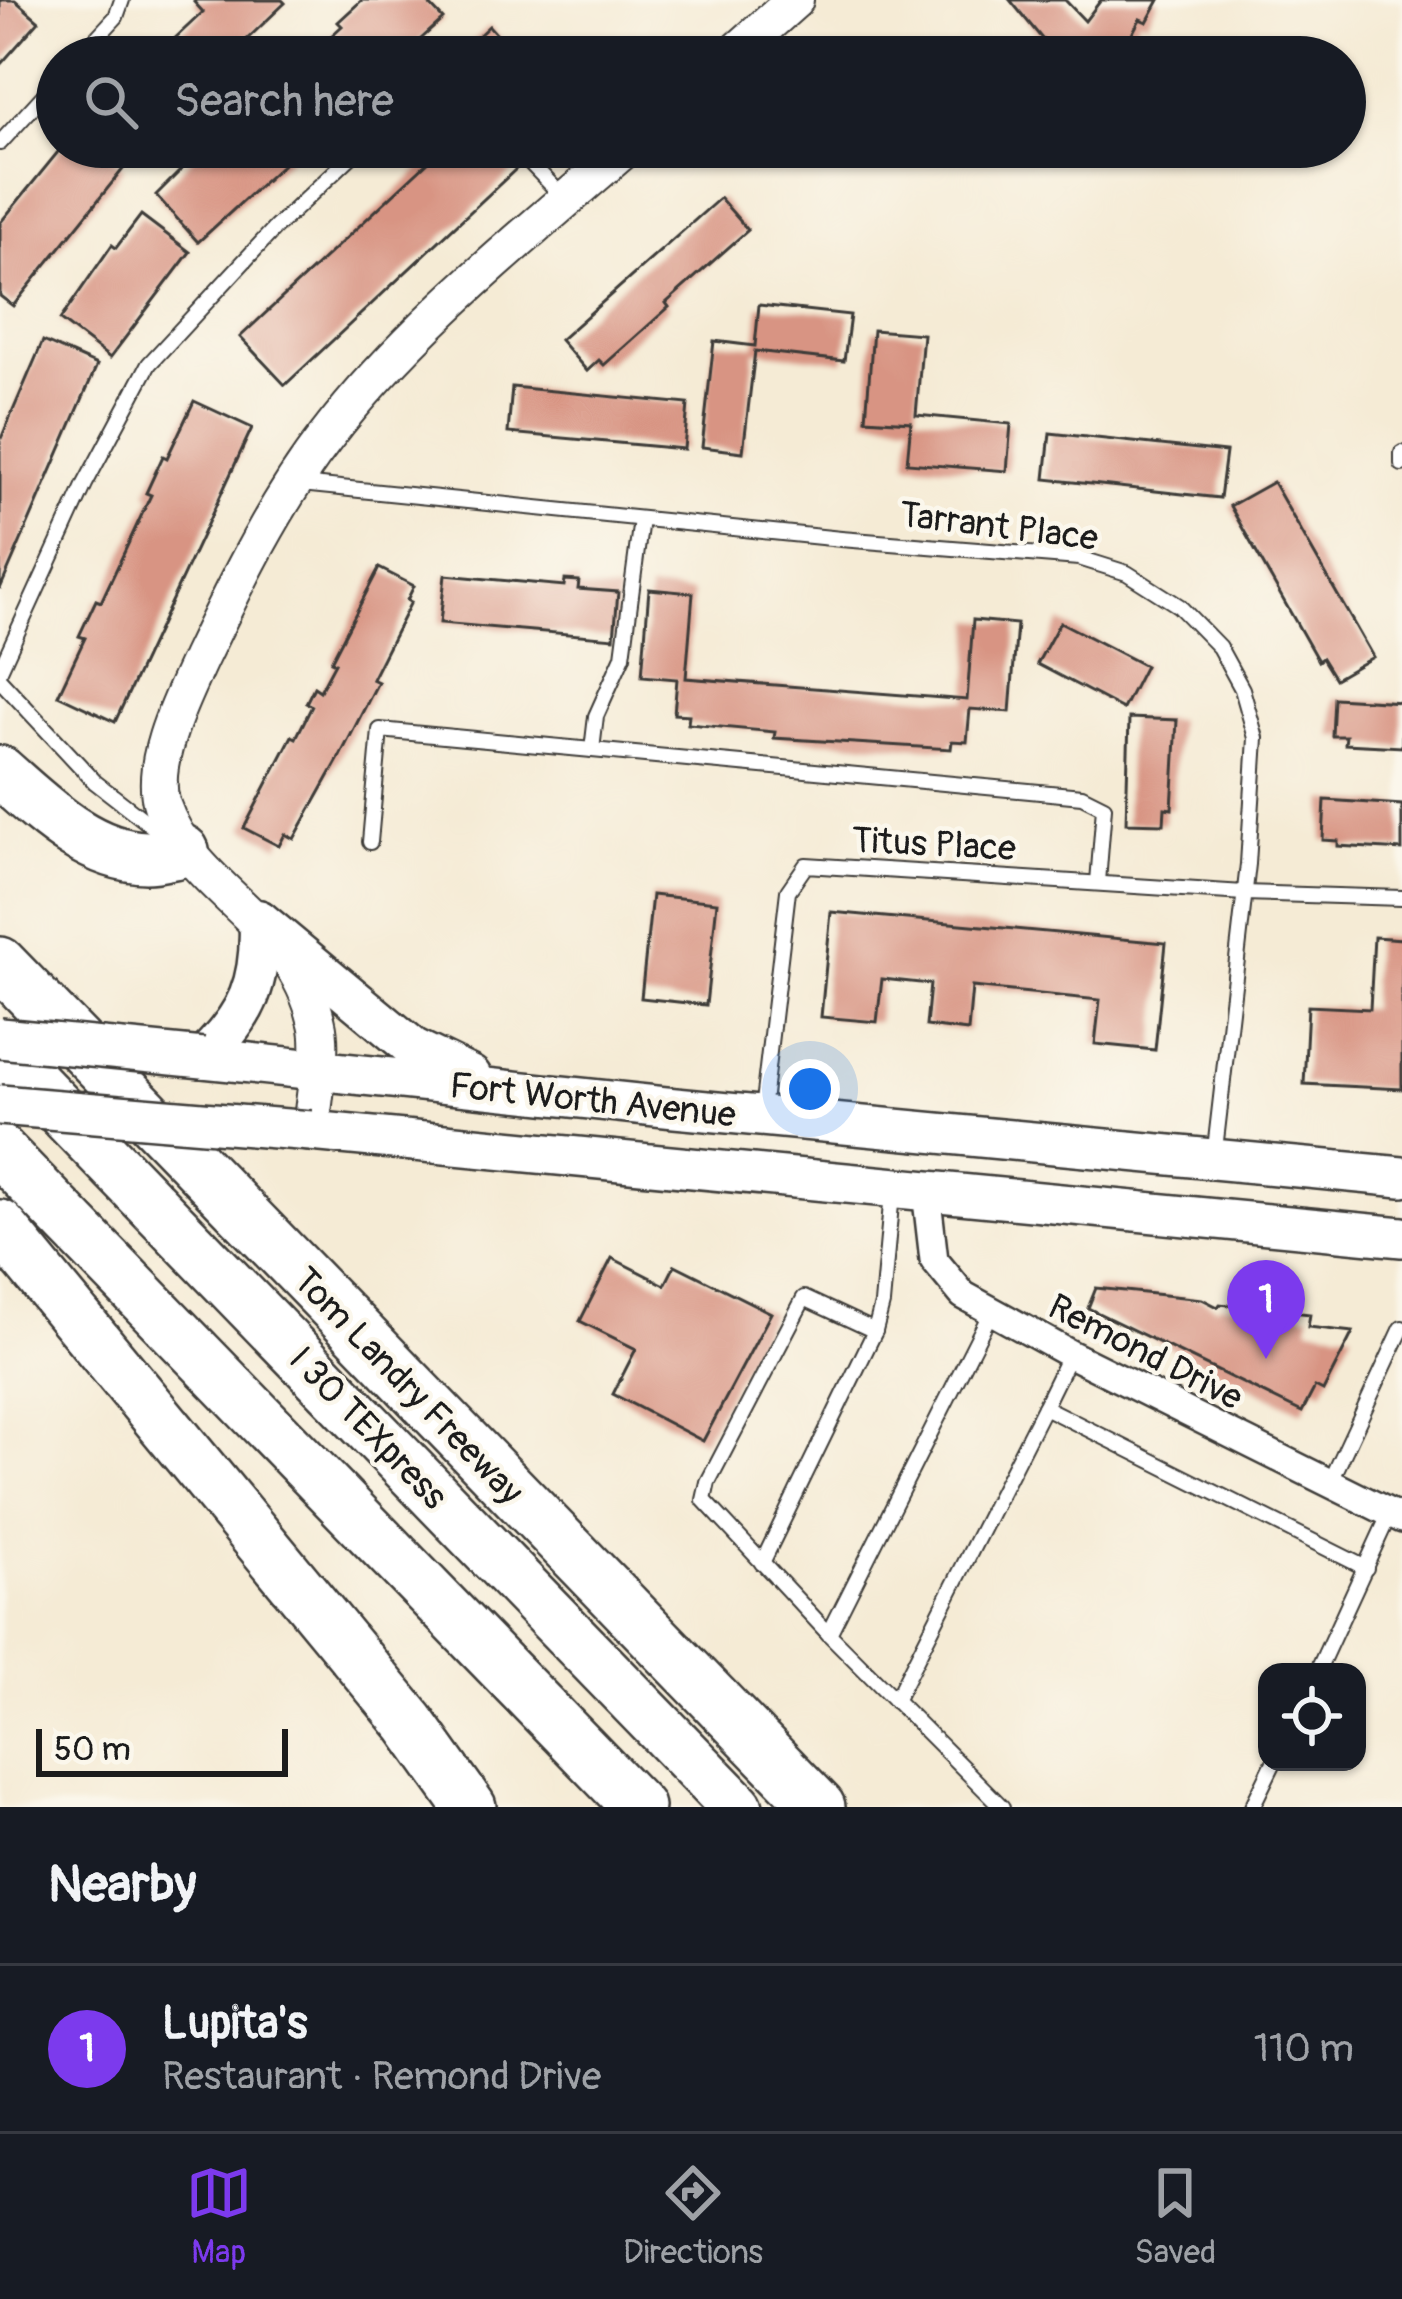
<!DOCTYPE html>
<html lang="en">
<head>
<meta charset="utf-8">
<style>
	:root { --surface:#171b24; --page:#20242c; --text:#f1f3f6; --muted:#9ea1a6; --line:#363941; --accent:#7c3aed }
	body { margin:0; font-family:Pangolin,sans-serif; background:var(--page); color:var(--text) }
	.controls { position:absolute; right:36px; bottom:36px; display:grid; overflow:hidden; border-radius:24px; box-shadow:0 3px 9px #0004 }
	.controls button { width:108px; height:108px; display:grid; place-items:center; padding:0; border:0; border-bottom:3px solid var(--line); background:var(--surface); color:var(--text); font:60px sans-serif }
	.scale { position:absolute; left:36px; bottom:30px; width:252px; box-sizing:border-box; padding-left:12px; border:6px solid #1c1c1c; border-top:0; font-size:33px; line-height:42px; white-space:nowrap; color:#1c1c1c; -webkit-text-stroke:9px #fbf7ec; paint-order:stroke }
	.you { position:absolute; left:810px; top:1089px; width:42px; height:42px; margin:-30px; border:9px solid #fff; border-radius:50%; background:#1a73e8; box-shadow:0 0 0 18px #1a73e833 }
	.badge { display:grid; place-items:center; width:78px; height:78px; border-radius:50%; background:var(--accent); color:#fff; font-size:39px; font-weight:700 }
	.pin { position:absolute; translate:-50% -99px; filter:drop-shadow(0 3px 6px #0008) }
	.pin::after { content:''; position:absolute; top:63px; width:42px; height:36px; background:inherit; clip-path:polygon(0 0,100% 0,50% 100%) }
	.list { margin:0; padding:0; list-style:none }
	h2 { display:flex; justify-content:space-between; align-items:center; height:156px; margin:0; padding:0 48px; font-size:51px }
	h2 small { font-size:39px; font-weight:400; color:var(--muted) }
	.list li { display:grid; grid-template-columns:78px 1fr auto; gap:36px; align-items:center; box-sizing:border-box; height:168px; padding:0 48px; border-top:3px solid var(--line) }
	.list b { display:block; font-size:45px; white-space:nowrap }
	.list p { margin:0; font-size:39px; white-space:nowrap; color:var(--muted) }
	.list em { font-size:39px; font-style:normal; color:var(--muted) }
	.icon { flex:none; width:66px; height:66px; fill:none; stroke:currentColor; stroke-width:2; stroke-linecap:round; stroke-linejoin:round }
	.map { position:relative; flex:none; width:1402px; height:1807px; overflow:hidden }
	.search { position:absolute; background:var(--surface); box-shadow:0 3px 9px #0004; left:36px; right:36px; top:36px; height:132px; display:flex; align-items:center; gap:30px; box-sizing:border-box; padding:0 42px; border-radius:66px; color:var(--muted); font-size:45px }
	.sheet { height:324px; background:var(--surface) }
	nav { display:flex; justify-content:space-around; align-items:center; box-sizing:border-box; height:168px; border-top:3px solid var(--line); background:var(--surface); font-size:33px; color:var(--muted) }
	nav a { display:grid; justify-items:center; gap:6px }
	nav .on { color:var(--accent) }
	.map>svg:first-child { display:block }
	.building { fill:#d89483 }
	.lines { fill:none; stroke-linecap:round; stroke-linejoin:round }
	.service-casing { stroke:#3d3b38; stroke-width:18 }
	.minor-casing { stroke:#3d3b38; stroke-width:32 }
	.tertiary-casing { stroke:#3d3b38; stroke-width:40 }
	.secondary-casing { stroke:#3d3b38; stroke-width:44 }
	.motorway-casing { stroke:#3d3b38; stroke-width:56 }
	.service { stroke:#fff; stroke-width:14 }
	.minor { stroke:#fff; stroke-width:27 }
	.tertiary { stroke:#fff; stroke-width:36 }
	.secondary { stroke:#fff; stroke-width:39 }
	.motorway { stroke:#fff; stroke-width:51 }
	.secondary-bridge-casing { stroke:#3d3b38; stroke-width:44; stroke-linecap:butt }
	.secondary-bridge { stroke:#fff; stroke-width:39 }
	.labels { text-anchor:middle; stroke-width:9; stroke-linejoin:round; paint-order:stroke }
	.street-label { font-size:36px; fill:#1c1c1c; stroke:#fbf7ec }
</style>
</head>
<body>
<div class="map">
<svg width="1402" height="1807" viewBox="0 0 1402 1807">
	<rect width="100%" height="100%" fill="#fbf7ec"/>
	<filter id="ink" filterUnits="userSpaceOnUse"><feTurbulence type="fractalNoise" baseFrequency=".00833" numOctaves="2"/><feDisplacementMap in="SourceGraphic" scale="24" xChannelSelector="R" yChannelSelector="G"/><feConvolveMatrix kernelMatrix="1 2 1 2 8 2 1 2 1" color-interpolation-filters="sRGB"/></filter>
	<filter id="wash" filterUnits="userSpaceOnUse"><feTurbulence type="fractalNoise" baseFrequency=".004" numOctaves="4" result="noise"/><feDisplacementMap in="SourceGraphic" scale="48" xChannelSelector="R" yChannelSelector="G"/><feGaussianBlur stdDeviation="2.7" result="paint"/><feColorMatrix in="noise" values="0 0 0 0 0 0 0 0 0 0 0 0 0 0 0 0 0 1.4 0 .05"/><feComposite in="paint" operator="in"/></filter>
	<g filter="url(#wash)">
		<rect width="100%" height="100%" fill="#f5ebd5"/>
		<g id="blocks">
			<g class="building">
				<path d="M0,0H15L39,21L0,65Z"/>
				<path d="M196,0H282L285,3L241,45L248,53L244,57H155L203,12L194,2Z"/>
				<path d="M362,0H425L443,19L401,57H308L342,26L338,22Z"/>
				<path d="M1010,0H1065L1085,21L1101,0H1159L1147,22L1140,19L1130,38L1137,42L1129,57H1057Z"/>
				<path d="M489,26L517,57H456Z"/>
				<path d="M62,147H98L124,168L13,306L0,296V223Z"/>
				<path d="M204,147H302L198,242L156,195Z"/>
				<path d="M444,147H494L516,169L285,385L240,337Z"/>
				<path d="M720,198L748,230L666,303L669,307L604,365L599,360L587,371L560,340Z"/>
				<path d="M141,215L190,252L110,358L60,320L112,245L116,248Z"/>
				<path d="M759,305L850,315L844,361L755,351L743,452L702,447L714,341L755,346Z"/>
				<path d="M873,330L923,334L916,415L1011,424L1007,471L907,463L911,422L866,419Z"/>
				<path d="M43,341L97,365L0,589V441Z"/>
				<path d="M512,387L688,404L684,449L508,433Z"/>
				<path d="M194,401L252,428L115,722L58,695L85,638L79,636L96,600L101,602L151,495L146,493L163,456L167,458Z"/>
				<path d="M1050,433L1226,452L1220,498L1045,479Z"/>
				<path d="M1273,482L1373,657L1335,679L1322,658L1318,661L1230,506Z"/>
				<path d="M379,568L414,586L407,600L411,602L372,679L378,682L338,760L294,839L285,834L279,846L244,828L292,736L296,738L312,706L306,703L314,687L320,691L335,663L331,661Z"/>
				<path d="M445,575L564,586L565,580L579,581L578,589L618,592L614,638L440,623Z"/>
				<path d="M649,589L693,593L686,678L967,700L973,620L1017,624L1010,712L970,709L967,742L952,741L951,749L774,738L775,732L688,724L689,715L674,714L677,679L642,676Z"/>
				<path d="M1060,622L1145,666L1123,709L1037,664Z"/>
				<path d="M1334,698L1402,702V747L1345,744L1346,736H1332Z"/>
				<path d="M1129,718L1177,720L1172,809L1165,808L1164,824L1126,823Z"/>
				<path d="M1325,800L1402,805V850L1338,846V841L1323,840Z"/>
				<path d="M652,895L717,902L706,1005L641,998Z"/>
				<path d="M831,912L1166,943L1155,1050L1095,1044L1100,1000L972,987L968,1031L926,1026L930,984L882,979L877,1022L821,1017Z"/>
				<path d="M1374,937L1402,939V1089L1304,1084L1308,1006L1370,1009Z"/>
				<path d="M612,1258L665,1285L675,1265L771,1313L703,1441L613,1394L636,1349L580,1321Z"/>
				<path d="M1096,1288L1202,1299L1218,1307L1220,1304L1310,1314L1308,1327L1353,1332L1323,1391L1315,1387L1302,1412L1088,1308Z"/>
			</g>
		</g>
	</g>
	<g filter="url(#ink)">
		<use href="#blocks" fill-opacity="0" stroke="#3d3b38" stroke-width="3"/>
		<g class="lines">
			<defs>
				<g id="service">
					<path d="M79,57L116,17L122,0"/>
					<path d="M0,143L57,81"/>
					<path d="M515,147L566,200"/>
					<path d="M1402,453V464"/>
					<path d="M301,484L841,539L1079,558L1127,573L1179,606L1219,647L1242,689L1256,738L1248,864L1214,1158"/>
					<path d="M641,519L623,656L596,716L592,750L1082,796L1104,807L1098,882"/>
					<path d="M0,670L85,484L149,364L275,228L361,147"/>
					<path d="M0,680L95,782L166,837"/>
					<path d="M370,842L380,730L592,750"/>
					<path d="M762,1111L788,891L806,865L1244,893L1402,898"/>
					<path d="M991,1312L829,1634L1002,1807"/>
					<path d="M1070,1354L1044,1407L1366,1568"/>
					<path d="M1330,1483L1402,1328"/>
					<path d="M762,1563L875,1331L882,1304L892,1193"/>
					<path d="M829,1634L704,1500L708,1482L804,1298L875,1331"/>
					<path d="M1317,1672L1390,1513"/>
					<path d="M895,1701L1044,1407"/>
					<path d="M1252,1807L1274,1762"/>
				</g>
				<path id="minor" d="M926,1191L934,1260L963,1295L1070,1354L1402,1519"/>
				<g id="tertiary">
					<path d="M731,57L795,0"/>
					<path d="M311,1131C313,1101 324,1051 317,1023C293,918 193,894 162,805C148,764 183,695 200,658C236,583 275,503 326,437C407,330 526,235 627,147"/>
				</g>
				<g id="secondary">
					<path d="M259,920L413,1048L471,1076"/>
					<path d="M203,1058L675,1108L1402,1177"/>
					<path d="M203,1058C248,1015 262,982 259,920"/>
					<path d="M311,1131L1402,1237"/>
				</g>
				<g id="motorway">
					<path d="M0,772C40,807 88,856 146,857C158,857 171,853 183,851"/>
					<path d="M0,963L819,1807"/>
					<path d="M0,1048L737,1807"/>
					<path d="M0,1151L638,1807"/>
					<path d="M0,1226L410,1723L470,1807"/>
				</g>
			</defs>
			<use href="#service" class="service-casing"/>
			<use href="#minor" class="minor-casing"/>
			<use href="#tertiary" class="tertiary-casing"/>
			<use href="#secondary" class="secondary-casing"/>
			<use href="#motorway" class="motorway-casing"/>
			<use href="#service" class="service"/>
			<use href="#minor" class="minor"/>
			<use href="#tertiary" class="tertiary"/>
			<use href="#secondary" class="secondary"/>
			<use href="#motorway" class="motorway"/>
			<defs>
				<g id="secondary-bridge">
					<path d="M0,1038L203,1058"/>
					<path d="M0,1105L311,1131"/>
				</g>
			</defs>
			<use href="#secondary-bridge" class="secondary-bridge-casing"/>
			<use href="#secondary-bridge" class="secondary-bridge"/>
		</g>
	</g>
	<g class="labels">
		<g class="street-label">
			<text transform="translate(999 525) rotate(7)" y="13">Tarrant Place</text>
			<text transform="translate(934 843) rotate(3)" y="13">Titus Place</text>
			<text transform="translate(593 1099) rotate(6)" y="13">Fort Worth Avenue</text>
			<text transform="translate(1146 1351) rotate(27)" y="13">Remond Drive</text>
			<text transform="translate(409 1385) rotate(46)" y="13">Tom Landry Freeway</text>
			<text transform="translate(369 1427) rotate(46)" y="13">I 30 TEXpress</text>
		</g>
	</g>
</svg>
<div class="controls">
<button><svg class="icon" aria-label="locate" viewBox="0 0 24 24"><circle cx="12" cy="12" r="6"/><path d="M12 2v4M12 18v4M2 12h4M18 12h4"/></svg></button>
</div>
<div class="scale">50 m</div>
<div class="you"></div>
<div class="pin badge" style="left:1266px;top:1359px">1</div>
<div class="search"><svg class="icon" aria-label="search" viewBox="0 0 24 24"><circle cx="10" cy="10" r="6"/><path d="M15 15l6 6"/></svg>Search here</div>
</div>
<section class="sheet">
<h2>Nearby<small></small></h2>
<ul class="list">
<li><span class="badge">1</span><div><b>Lupita's</b><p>Restaurant · Remond Drive</p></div><em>110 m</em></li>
</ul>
</section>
<nav>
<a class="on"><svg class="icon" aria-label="map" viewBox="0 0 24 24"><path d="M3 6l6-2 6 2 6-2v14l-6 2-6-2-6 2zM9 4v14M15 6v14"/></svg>Map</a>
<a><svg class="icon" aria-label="directions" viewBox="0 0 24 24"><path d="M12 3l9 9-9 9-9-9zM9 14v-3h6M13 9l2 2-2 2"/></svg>Directions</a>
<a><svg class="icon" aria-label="saved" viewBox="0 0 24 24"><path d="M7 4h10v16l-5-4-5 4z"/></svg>Saved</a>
</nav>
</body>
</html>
